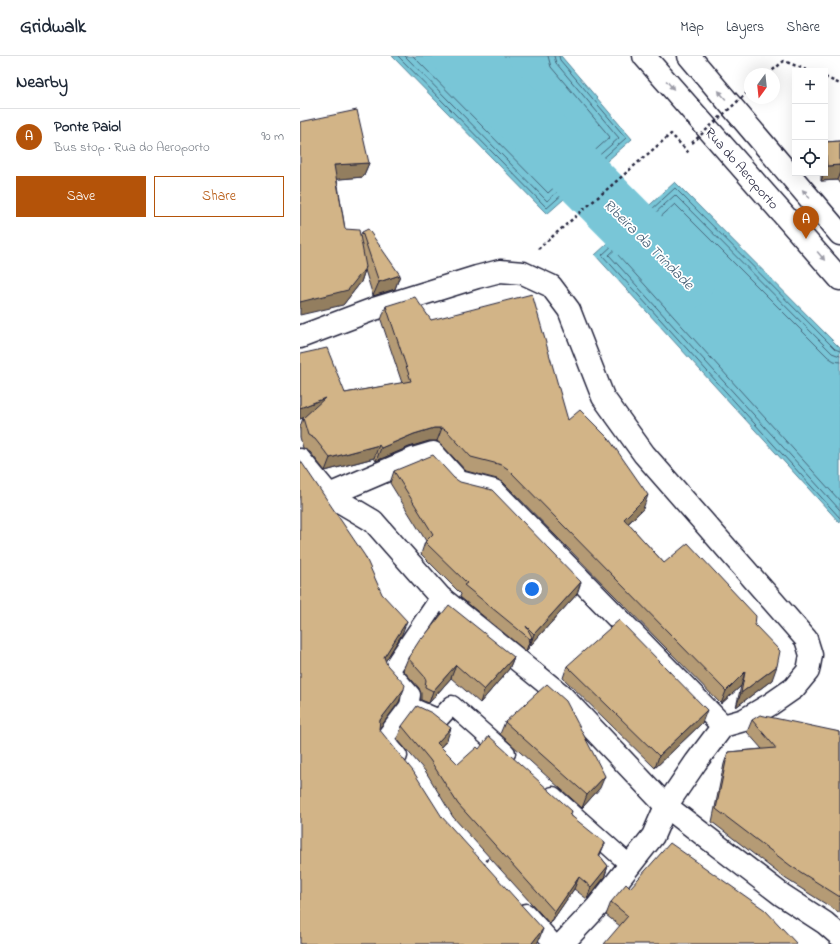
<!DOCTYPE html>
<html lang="en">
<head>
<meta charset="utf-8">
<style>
	:root { --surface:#fff; --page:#f2f2f3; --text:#1f2937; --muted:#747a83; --line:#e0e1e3; --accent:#b45309 }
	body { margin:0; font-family:"Indie Flower",sans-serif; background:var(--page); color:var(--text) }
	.controls { position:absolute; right:12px; top:12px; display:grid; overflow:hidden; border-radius:0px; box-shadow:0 4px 16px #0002 }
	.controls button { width:36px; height:36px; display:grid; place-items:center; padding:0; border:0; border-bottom:1px solid var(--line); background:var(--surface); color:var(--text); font:20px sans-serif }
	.compass { position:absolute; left:444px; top:12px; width:36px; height:36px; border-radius:50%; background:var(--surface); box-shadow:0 4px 16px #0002; rotate:195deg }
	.you { position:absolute; left:232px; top:533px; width:14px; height:14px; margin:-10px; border:3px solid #fff; border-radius:50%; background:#1a73e8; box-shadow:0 0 0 6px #1a73e833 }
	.badge { display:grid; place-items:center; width:26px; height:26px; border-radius:50%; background:var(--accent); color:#fff; font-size:13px; font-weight:700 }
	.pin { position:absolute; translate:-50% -33px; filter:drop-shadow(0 1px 2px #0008) }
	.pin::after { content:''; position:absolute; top:21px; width:14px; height:12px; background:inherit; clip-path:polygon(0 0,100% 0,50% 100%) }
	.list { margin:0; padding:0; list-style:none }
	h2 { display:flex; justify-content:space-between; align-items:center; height:52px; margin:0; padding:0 16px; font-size:17px }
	h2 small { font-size:13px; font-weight:400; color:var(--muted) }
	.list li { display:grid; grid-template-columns:26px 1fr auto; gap:12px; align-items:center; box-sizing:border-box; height:56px; padding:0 16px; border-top:1px solid var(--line) }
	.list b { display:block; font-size:15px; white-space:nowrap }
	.list p { margin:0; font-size:13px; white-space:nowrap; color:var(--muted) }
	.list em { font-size:13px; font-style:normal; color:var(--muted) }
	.actions { display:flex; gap:8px; padding:12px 16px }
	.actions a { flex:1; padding:9px 0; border:1px solid var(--accent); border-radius:0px; text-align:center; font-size:14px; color:var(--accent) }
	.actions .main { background:var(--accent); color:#fff }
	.icon { flex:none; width:22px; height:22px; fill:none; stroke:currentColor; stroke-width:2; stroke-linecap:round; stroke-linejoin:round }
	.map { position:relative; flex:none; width:540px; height:888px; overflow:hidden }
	header { display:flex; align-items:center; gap:24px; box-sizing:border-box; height:56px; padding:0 20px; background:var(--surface); border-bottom:1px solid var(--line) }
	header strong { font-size:19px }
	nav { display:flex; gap:22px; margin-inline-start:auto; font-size:14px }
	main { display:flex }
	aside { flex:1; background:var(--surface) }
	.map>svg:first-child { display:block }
	.water { fill:#79c6d7; stroke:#568499 }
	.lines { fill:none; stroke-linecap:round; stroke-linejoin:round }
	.shore { stroke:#456479; stroke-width:1 }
	.river { stroke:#79c6d7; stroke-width:58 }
	.lane-casing { stroke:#22223b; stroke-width:21 }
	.street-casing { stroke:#22223b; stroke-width:25 }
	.primary-casing { stroke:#22223b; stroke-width:25 }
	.path { stroke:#22223b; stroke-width:2.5; stroke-dasharray:3 3; stroke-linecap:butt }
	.lane { stroke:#fff; stroke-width:18 }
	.street { stroke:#fff; stroke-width:22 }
	.primary { stroke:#fff; stroke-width:22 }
	.path-bridge { stroke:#22223b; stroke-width:2.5; stroke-dasharray:3 3; stroke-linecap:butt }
	.wall { fill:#b59b74; stroke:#22223b }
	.shaded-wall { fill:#937e5e; stroke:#22223b }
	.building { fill:#d2b487; stroke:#22223b }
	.oneway { fill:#9c9ca7 }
	.labels { text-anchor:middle; stroke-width:3.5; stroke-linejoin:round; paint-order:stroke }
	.street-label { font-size:14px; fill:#22223b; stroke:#fff }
	.water-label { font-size:15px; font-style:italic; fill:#405b72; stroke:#fff }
</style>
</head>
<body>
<header>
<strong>Gridwalk</strong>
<nav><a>Map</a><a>Layers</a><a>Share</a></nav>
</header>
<main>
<aside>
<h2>Nearby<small></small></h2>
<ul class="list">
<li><span class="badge">A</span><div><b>Ponte Paiol</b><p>Bus stop · Rua do Aeroporto</p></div><em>90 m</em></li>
</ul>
<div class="actions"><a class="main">Save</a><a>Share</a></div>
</aside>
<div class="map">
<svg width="540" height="888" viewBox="0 0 540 888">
	<rect width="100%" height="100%" fill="#fff"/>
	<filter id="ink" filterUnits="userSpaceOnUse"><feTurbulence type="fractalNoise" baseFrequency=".025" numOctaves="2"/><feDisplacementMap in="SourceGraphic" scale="8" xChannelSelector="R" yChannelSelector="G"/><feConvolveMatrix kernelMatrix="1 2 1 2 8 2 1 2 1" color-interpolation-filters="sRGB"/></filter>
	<g filter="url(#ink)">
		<g class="water">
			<path d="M92,0H261L332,83L247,158Z"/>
			<path d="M375,126L540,292V467L295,199Z"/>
		</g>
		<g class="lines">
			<g class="shore">
				<path d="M98,0L247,152L326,82L260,4L259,0"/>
				<path d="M105,0L247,145L319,82L256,7L254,0"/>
				<path d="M113,0L248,137L310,81L251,11L248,0"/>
				<path d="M540,295L535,293L375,132L302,199L540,462"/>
				<path d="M540,300L532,297L375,139L309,199L540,454"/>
				<path d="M540,306L534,305L528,301L375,148L318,199L540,445"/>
			</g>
			<path class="river" d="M162,0L385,225"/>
			<defs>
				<g id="lane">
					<path d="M109,650L111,639L90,615L140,541"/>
					<path d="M98,700L84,683L109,650L139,663L152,649L206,697"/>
					<path d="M253,740L331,810"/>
					<path d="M226,857L254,888"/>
				</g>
				<g id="street">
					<path d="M0,281L74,253L177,221L200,215L223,217L251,230L269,254L303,341L344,398L506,583L511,599L508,615L494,632L471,648L444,664L423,670L396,706L366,750L353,780L338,799L297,851L262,888"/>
					<path d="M0,404L29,439L73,465L140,541L261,639L366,750L482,839L525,867L540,880"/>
					<path d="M29,439L113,403L133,397L159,426L194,435L423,670"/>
				</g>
				<g id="primary">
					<path id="s1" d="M344,0L540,223"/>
					<path d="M389,0L540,178"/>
				</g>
			</defs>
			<use href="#lane" class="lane-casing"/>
			<use href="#street" class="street-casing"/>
			<use href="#primary" class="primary-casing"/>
			<g class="path">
				<path d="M468,18L484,5L509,15"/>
				<path d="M525,21L540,28"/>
				<path d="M238,193L371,78L389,97"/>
				<path d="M183,810L191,799"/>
			</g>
			<use href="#lane" class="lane"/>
			<use href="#street" class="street"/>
			<use href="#primary" class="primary"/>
			<path class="path-bridge" d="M392,87L450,34"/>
		</g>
		<g class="wall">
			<path d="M0,66L69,107L63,121L37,123L45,173L60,180L62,176L100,219L95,233L73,240L65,214L61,226L43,249Z"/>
			<path d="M540,85V128L537,124L521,125V117H525V86Z"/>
			<path d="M86,250L131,264L268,364L343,453L328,468L364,507L455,569L472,624L436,651L441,630L421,648L203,426L197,423L166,415L142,389L137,385H129L109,391L76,405L74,402L25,415L10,396L3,392L0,381V371L3,362L0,363V298L45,337L102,327L81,264Z"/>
			<path d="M94,415L154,422L277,538L230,590L229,589L228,593L226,595L160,541L161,538L121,498L125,486L126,485L90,427Z"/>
			<path d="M122,583L214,601L209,613L180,647L151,622L129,647L121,644V637L119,632L103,614L108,602Z"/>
			<path d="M267,610L402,667L355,712L263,622Z"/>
			<path d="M452,664L540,676V857L486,823L412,766L424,708L428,696L462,693L447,676Z"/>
			<path d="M205,666L300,732L282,752L200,678Z"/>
			<path d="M102,670L147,684L141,691L158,708L272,755L271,759L300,800L308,810L304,822L287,843L274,833L250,868L153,761L126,716L97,683Z"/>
			<path d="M330,832L497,888L320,870L306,859L311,846Z"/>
		</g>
		<g class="shaded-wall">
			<path d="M69,107L63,121L29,124L34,109Z"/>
			<path d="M540,109V116L537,124L521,125L524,117H525V114L527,110Z"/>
			<path d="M66,211L61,226L43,249L0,259V246Z"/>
			<path d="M100,219L95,233L73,240L79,226Z"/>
			<path d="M25,342L20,355L0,363V352Z"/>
			<path d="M134,372H142L137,385H129L109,391L76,405L81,392L114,378Z"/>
			<path d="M79,389L74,402L25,415L30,402Z"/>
			<path d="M348,439L343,453L319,476L324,463Z"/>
			<path d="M281,526L277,538L230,590L234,578Z"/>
			<path d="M107,565L102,578L80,614L84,601Z"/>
			<path d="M232,581L228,593L226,595L230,583Z"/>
			<path d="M214,601L209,613L180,647L184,634Z"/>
			<path d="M156,609L151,622L129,647L133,635Z"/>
			<path d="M477,610L472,624L436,651L441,637Z"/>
			<path d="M445,616L441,630L421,648L426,635Z"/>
			<path d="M104,633L99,646L76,677L80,664Z"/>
			<path d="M407,654L402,667L355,712L359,700Z"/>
			<path d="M151,672L147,684L133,700L137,687Z"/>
			<path d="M305,720L300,732L282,752L287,739Z"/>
			<path d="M305,787L300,799L294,811L299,799Z"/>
			<path d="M308,810L304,822L287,843L291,831Z"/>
			<path d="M279,821L274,833L250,868L255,856Z"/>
			<path d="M243,873L238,886L236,888H231Z"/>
		</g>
		<g class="building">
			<path d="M57,54L69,107L34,109L45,173L59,174L66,211L48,234L0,246V66Z"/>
			<path d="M540,85V109L527,110L525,86Z"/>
			<path d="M68,173L100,219L79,226L62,176Z"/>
			<path d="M232,238L268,364L280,354L309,383L348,439L324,463L364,507L388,487L456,560L455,569L480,595L477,610L441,637L445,616L426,635L208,413L202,409L171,401L147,375L142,372H134L114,378L81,392L79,389L30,402L15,383L8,379L3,362L25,342L0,352V298L27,292L45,337L111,325L86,250L115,241L131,264Z"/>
			<path d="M133,399L154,422L160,426L192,434L281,526L234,578L226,570L232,581L230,583L164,529L167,527L125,486L133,478L94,415Z"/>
			<path d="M0,404L65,500L82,538L107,565L84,601L87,609L105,629L104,633L80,664L79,673L113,715L142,761L243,873L232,887L233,888H0Z"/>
			<path d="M149,549L214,601L184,634L156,609L133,635L125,631L126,624L124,620L108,602L121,582L122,583Z"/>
			<path d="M319,564L407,654L359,700L267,610Z"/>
			<path d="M247,628L266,645L305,720L287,739L205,666Z"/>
			<path d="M117,650L132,657L151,672L137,687L158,708L177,691L179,693L189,680L272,755L269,758L305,787L299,799L308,810L291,831L279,821L255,856L158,748L130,704L102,670Z"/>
			<path d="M460,659L540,676V841L491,810L416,753L428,696L476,692L452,664Z"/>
			<path d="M370,787L465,854L497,888H304L328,860L311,846L326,828L330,832Z"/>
		</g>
		<defs><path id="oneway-solid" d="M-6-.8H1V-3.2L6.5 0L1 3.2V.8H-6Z"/></defs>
		<g class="oneway">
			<use href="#oneway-solid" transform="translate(370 29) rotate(49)"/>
			<use href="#oneway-solid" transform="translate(422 39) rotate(-130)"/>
			<use href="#oneway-solid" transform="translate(506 138) rotate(-130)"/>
			<use href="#oneway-solid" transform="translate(521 200) rotate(50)"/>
		</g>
	</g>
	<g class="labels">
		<g class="street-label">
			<text dy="5" stroke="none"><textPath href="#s1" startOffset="149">Rua do Aeroporto</textPath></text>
		</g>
		<g class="water-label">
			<text transform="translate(349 188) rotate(45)" y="5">Ribeira da Trindade</text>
		</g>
	</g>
</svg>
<div class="controls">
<button>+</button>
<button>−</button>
<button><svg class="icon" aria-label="locate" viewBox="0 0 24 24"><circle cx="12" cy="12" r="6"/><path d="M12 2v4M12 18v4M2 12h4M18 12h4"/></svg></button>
</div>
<svg class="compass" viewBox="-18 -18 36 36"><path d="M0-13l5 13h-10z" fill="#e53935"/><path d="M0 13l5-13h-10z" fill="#747a83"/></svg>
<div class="you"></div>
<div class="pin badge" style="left:506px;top:183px">A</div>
</div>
</main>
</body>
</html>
